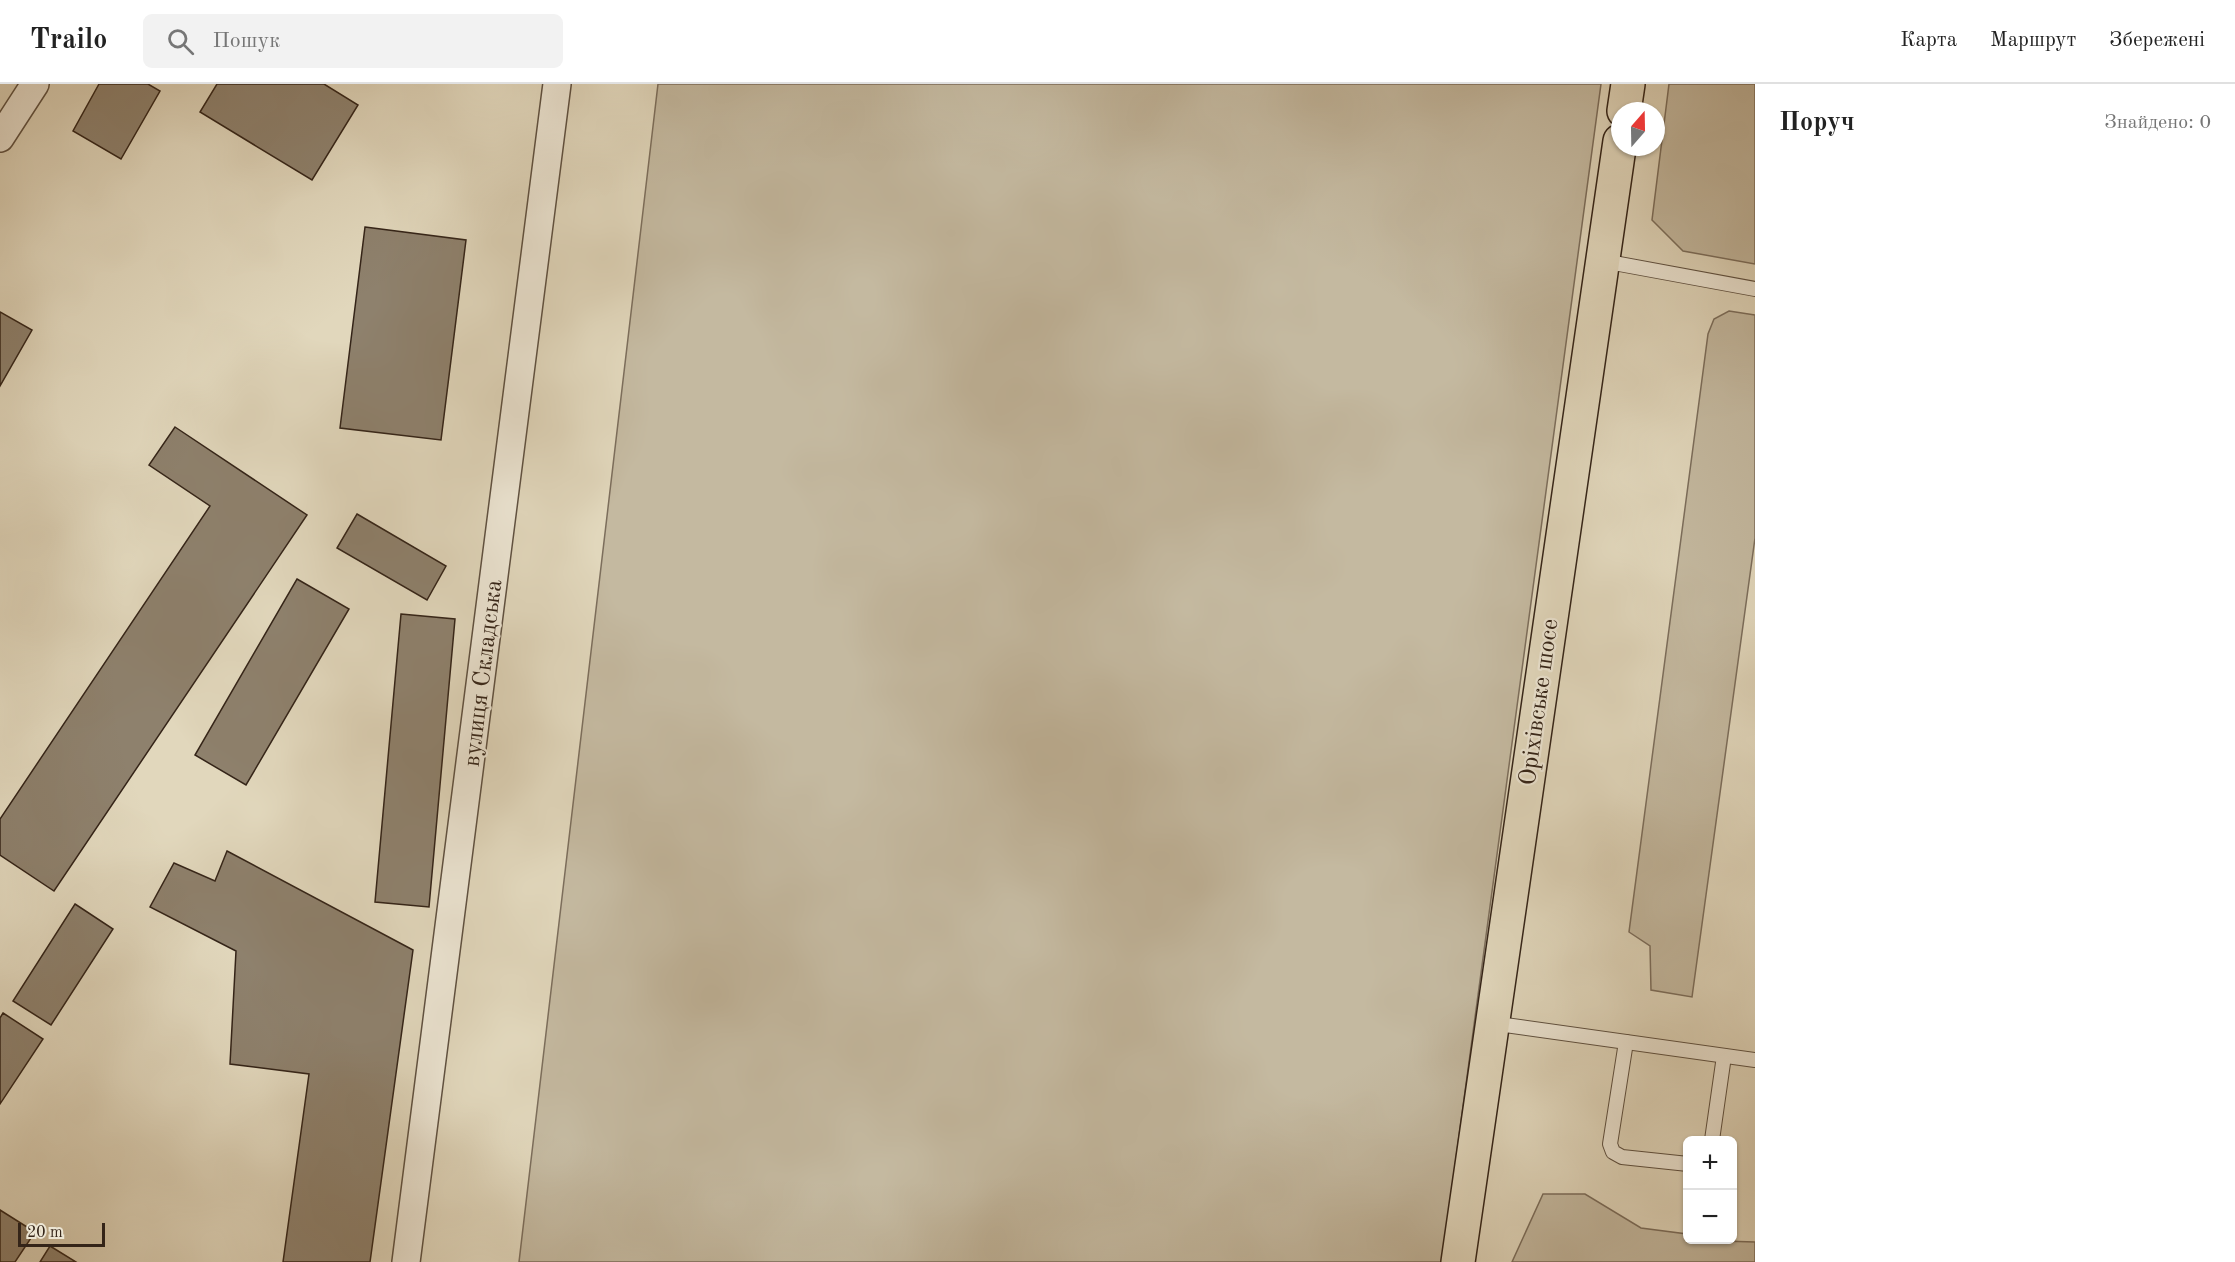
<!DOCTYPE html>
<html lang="uk">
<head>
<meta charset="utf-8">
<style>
	:root { --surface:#fff; --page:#f2f2f2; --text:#222; --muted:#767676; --line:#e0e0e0 }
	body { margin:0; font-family:"Old Standard TT",serif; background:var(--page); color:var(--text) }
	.controls { position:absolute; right:18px; bottom:18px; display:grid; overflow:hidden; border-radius:9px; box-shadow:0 2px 4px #0004 }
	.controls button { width:54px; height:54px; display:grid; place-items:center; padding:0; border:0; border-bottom:2px solid var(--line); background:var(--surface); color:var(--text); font:30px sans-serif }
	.compass { position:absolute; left:1611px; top:18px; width:54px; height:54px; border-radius:50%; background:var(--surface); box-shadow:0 2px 4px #0004; rotate:20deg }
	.scale { position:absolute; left:18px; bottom:15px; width:87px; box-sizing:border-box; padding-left:6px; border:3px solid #342418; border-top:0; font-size:16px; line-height:21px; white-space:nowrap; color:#342418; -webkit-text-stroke:4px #ece5d3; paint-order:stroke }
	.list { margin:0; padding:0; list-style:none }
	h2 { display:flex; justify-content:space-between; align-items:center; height:78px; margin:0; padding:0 24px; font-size:26px }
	h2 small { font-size:20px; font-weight:400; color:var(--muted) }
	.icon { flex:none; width:33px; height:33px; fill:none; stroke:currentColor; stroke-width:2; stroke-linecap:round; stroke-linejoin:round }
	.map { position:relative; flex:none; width:1755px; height:1178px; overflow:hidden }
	header { display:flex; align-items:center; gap:36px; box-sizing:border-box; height:84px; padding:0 30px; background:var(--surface); border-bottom:2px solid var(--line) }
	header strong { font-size:28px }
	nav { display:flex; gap:33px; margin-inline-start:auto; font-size:21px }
	.search { width:420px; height:54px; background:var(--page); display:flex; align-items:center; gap:15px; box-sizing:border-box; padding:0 21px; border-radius:9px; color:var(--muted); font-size:22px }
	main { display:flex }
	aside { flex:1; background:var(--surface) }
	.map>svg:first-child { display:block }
	.green { fill:#c4b9a0; stroke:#7c6e5c; stroke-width:1.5 }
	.building { fill:#8e816d; stroke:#342418; stroke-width:1.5 }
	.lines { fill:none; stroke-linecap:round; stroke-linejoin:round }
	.service-casing { stroke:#5f5141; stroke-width:16 }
	.minor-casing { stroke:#5f5141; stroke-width:30 }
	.trunk-casing { stroke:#342418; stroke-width:36 }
	.service { stroke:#ece5d3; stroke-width:14 }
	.minor { stroke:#ece5d3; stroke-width:27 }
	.trunk { stroke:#e1d7bc; stroke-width:33 }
	.labels { text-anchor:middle; stroke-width:4.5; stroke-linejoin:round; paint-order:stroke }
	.street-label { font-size:24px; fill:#342418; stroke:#ece5d3 }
</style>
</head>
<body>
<header>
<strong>Trailo</strong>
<div class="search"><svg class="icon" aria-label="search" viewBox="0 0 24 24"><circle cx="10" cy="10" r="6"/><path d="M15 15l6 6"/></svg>Пошук</div>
<nav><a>Карта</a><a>Маршрут</a><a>Збережені</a></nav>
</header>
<main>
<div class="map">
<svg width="1755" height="1178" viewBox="0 0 1755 1178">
	<rect width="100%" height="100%" fill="#e1d7bc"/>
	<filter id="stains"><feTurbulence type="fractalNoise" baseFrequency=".00333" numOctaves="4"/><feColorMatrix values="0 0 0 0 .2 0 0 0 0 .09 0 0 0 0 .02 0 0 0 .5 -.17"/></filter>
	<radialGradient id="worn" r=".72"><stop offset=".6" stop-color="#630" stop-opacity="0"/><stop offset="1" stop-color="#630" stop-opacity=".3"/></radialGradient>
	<g class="green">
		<path d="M658,0H1601L1442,1178H519Z"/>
		<path d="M1669,0H1755V180L1683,167L1652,136Z"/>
		<path d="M1729,227L1755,231V454L1692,913L1651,906L1650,862L1629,848L1708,250L1714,235Z"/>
		<path d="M1543,1110H1585L1641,1144L1687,1150L1688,1156L1755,1158V1178H1512Z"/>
	</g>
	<g class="building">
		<path d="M99,0H148L160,7L121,75L73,47Z"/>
		<path d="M217,0H324L358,21L312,96L200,28Z"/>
		<path d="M365,143L466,156L441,356L340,344Z"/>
		<path d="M0,228L32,246L0,302Z"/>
		<path d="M175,343L307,431L54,807L0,771V735L210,422L149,381Z"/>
		<path d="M357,430L446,482L427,516L337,464Z"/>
		<path d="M297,495L349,525L246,701L195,671Z"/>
		<path d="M401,530L455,535L429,823L375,818Z"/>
		<path d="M227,767L413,866L370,1178H283L309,990L230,980L236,867L150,823L174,779L215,797Z"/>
		<path d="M75,820L113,845L51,941L13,917Z"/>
		<path d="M3,929L43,955L0,1020V934Z"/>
		<path d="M0,1126L35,1148L15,1178H0Z"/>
		<path d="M50,1162L76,1178H40Z"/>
	</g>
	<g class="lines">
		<defs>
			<g id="service">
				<path d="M1603,177L1755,205"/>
				<path d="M1491,939L1755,976"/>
				<path d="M1626,958L1610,1060L1613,1068L1622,1073L1688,1080"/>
				<path d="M1712,1056L1724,972"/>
			</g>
			<g id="minor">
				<path d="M0,54L35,0"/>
				<path d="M406,1178L557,0"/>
			</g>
			<g id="trunk">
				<path d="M1624,27L1628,0"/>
				<path d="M1458,1178L1620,57"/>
			</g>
		</defs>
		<use href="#service" class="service-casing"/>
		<use href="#minor" class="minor-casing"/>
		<use href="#trunk" class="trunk-casing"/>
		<use href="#service" class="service"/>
		<use href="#minor" class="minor"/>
		<use href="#trunk" class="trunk"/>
	</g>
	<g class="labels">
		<g class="street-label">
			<text transform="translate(482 589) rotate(-83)" y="8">вулиця Складська</text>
			<text transform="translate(1538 618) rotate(-82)" y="8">Оріхівське шосе</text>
		</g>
	</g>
	<rect width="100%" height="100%" filter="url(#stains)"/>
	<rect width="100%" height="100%" fill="url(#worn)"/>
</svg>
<div class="controls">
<button>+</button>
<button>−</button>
</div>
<svg class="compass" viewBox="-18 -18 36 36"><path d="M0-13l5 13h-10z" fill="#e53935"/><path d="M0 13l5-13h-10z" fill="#767676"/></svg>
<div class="scale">20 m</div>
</div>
<aside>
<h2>Поруч<small>Знайдено: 0</small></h2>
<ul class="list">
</ul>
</aside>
</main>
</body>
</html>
